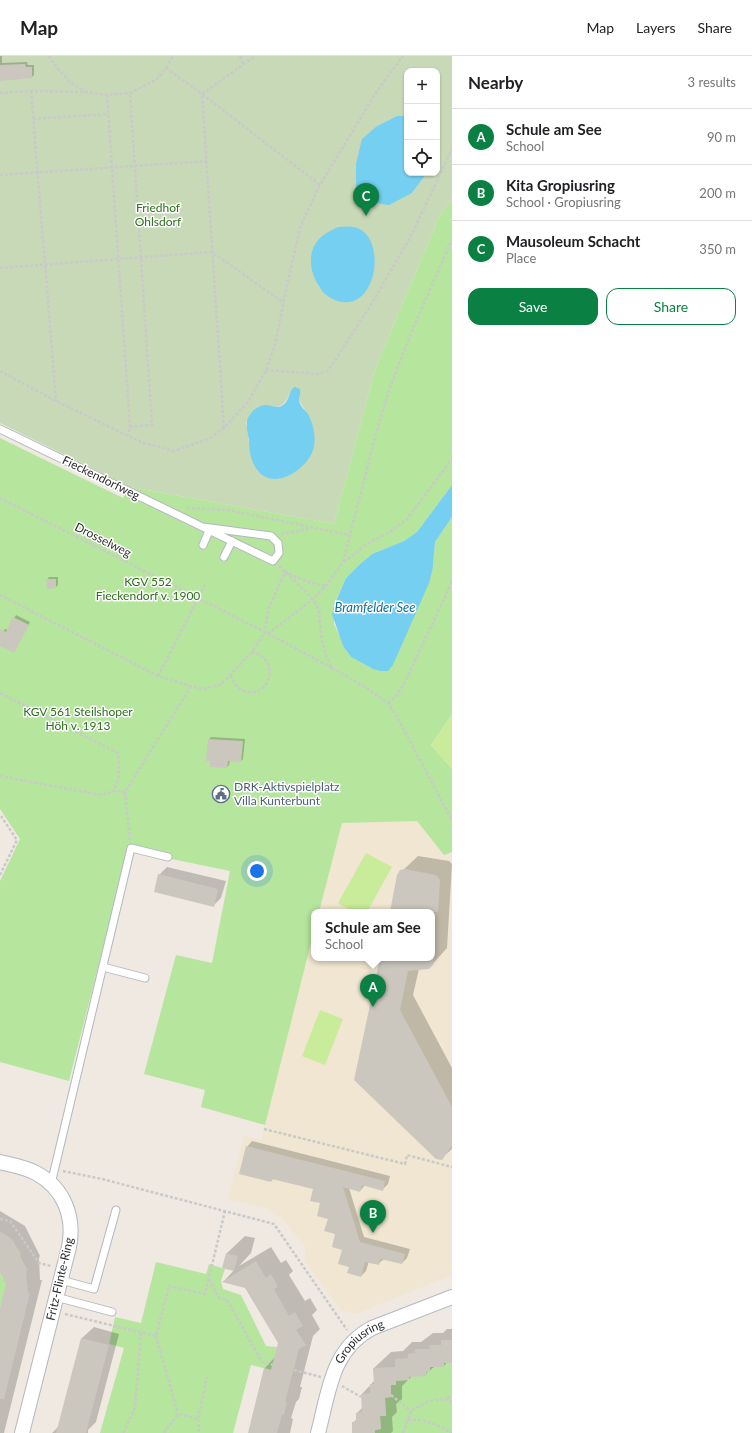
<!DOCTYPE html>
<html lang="en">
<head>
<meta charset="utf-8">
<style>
	:root { --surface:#fff; --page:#f2f2f2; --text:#202124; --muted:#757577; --line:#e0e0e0; --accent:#0b8043 }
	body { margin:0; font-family:Lato,sans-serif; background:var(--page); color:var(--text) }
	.controls { position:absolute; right:12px; top:12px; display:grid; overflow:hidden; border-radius:8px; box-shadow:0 1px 3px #0004 }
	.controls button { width:36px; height:36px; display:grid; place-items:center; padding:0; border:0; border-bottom:1px solid var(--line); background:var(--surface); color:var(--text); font:20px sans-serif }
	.you { position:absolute; left:257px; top:815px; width:14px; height:14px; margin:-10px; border:3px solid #fff; border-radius:50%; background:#1a73e8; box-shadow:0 0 0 6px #1a73e833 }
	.badge { display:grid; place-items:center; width:26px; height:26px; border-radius:50%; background:var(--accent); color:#fff; font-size:13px; font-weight:700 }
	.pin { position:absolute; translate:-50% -33px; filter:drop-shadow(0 1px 2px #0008) }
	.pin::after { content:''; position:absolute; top:21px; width:14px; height:12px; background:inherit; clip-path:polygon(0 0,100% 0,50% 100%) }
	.popup { position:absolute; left:311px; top:853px; width:124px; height:52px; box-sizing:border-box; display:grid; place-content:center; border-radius:8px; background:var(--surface); filter:drop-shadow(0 1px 3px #0005); font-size:13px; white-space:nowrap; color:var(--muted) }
	.popup b { font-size:15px; color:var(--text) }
	.popup::after { content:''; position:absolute; left:50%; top:100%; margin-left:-8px; border:8px solid transparent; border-top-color:var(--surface) }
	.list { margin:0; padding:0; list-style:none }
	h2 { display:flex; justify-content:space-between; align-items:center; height:52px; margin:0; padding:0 16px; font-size:17px }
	h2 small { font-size:13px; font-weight:400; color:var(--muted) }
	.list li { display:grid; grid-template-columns:26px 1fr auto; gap:12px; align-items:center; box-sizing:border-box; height:56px; padding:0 16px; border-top:1px solid var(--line) }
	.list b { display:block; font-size:15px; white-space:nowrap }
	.list p { margin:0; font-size:13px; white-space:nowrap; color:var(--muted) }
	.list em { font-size:13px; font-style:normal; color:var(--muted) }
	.actions { display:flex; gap:8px; padding:12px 16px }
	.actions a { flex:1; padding:9px 0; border:1px solid var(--accent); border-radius:12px; text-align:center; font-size:14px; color:var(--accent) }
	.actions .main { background:var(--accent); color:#fff }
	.icon { flex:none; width:22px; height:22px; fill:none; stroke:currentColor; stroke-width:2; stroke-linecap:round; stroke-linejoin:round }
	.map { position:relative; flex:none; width:452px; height:1377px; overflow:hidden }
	header { display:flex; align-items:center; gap:24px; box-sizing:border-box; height:56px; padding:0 20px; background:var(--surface); border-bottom:1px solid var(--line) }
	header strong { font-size:19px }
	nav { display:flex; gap:22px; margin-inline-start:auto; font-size:14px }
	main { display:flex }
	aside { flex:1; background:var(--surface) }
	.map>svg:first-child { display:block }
	.education { fill:#f0e6d1 }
	.green { fill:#b6e59e }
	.cemetery { fill:#c8d9b8; fill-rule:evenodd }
	.pitch { fill:#c9ec9a }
	.water { fill:#75cff0 }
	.shadow { fill:#0003 }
	.building { fill:#cbc7bf }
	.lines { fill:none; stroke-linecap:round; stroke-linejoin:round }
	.service-casing { stroke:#b4b7c1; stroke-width:9 }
	.minor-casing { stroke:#b4b7c1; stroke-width:16 }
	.path { stroke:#c9c9c9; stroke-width:2.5; stroke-dasharray:3 2; stroke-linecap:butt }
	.service { stroke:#fff; stroke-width:7 }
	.minor { stroke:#fff; stroke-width:14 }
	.labels { text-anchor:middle; stroke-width:3; stroke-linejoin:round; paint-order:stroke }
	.park-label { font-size:12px; fill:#2c6e1b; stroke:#fff }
	.street-label { font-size:12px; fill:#2e2e2e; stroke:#fff }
	.service-label { font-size:12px; fill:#4e5e75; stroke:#fff; text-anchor:start }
	.water-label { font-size:13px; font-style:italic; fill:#0d6fa3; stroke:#fff }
</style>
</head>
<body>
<header>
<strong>Map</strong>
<nav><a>Map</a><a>Layers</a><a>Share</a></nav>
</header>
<main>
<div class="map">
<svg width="452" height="1377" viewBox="0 0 452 1377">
	<rect width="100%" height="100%" fill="#efe9e1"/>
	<path class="education" d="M417,764L444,799L452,796V1219L356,1258L341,1254L304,1204L306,1192L281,1161L266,1152L228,1143L244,1080L261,1084L314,875V902H432V856H319L342,767Z"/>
	<g class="green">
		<path d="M452,143V429L417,476L404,485L372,498L359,509L346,522L335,546L334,568L341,583L343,590L351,601L373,613L393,609L433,511L435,486L452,461V658L431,689L452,713V796L444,799L417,765L342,767L319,856H314V875L265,1069L201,1051L205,1034L144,1018L176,899L212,907L230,815L128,794L69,1025L0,1006V825L20,783L0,753V382L123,442L130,431L334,468L376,311L440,159Z"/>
		<path d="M156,1206L206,1218L209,1208L225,1213L221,1225L223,1233L241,1239L266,1290L277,1291L271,1314L251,1309L233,1377H100L124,1292L109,1288L115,1261L141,1267Z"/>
		<path d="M0,1217L3,1223L7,1222L4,1249L1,1248L0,1252Z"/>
		<path d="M444,1307H452V1377H375V1374L381,1373L380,1360H386L385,1342L391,1341V1329H396V1325L409,1324V1321L430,1316V1311H444Z"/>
	</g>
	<path class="cemetery" d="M0,0H452V143L440,159L376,311L334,468L130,431L0,367ZM407,15H437V117H426L412,137L377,70L397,60H407ZM292,333L300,337L299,345L307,357L259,416C248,398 250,387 246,367L265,349C284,353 284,349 292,333Z"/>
	<g class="pitch">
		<path d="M452,658V713L431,689Z"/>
		<path d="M366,797L392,811L367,856H354L338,847Z"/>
		<path d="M320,954L343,963L325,1009L302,1000Z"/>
	</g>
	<g class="water">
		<path d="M397,60H407V117H426V118L412,137L389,149L369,146L356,130V108L362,83L377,70Z"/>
		<path d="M338,171C343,171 348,170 353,171C387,176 379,251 343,246C333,245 324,239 319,230C311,218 307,200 316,187C321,179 330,175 338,171Z"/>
		<path d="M295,331L300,333C301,338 299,341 299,345C300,350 305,354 308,358C313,367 316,380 314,390C311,411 276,435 259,416C251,407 249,395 249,384C248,379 246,372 247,366C248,358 257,349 266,349C272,349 278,353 283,349C288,346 289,338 292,333Z"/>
		<path d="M452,429V461L435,486L433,511L429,527L393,609L388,615H381L373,613L351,601L343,590L332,558L335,547L346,522L359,509L372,498L404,485L417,476Z"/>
	</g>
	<g class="shadow">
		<path d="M0,0H2V7L27,6L28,9H34V19L32,21L0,24Z"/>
		<path d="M49,521H58V529L56,531L47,524Z"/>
		<path d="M16,559L30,566L14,596L0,588V581L5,573L8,574Z"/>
		<path d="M211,681L245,683L243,703L241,705L230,704L229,709L227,711L207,704L209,683Z"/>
		<path d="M418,800L449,805L452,808L447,892L429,912L419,913L413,939L452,1012V1093L444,1100L381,902H432V856H391L398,819Z"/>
		<path d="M167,811L226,825L221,842L213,850L159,819Z"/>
		<path d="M252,1085L390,1120L388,1128L382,1134L365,1129L360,1135L349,1132L364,1181L410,1193L407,1202L402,1207L384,1203L378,1208L369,1205L366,1215L361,1220L350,1210L315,1132L274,1122L271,1125L247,1091Z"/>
		<path d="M0,1155L25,1170L40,1200L39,1202L40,1224H42L4,1377H0V1257L7,1228L0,1211Z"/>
		<path d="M245,1180L255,1182L251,1197L239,1210L271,1191L281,1207L286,1204L293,1215L289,1219L305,1245L310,1242L317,1254L312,1259L320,1273L313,1280L300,1331H302L299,1343L296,1346L291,1362L293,1363L290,1377H249L265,1312L275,1301L279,1287L245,1231L224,1225L234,1214L223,1211L227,1197Z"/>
		<path d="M94,1271L119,1278L96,1366L88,1374V1377H52L59,1370L82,1282Z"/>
		<path d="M447,1273H452V1306H447L444,1310H435L425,1319L412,1320L402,1330V1343L396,1348L397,1356L392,1361L393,1375L391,1377H353V1367L357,1363V1357L363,1351L362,1338L375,1324L374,1312L391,1296L403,1295L412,1286H421L433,1277H443Z"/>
	</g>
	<g class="building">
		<path d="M25,8L26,11H32V22L0,25V9Z"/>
		<path d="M46,523H56V532L47,533Z"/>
		<path d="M13,561L29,569L14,597L0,590V573L6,576Z"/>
		<path d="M208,683L243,685L241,706L228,705L227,712L210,711V705H206Z"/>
		<path d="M405,813L435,819L438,821L440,824L438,856H390L397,819L400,814Z"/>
		<path d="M158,818L218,833L214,851L154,836Z"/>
		<path d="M380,902H435L433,909L429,913L408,915L400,954L452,1051V1090L442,1104L436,1103L354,1024Z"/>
		<path d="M246,1090L385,1125L383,1135L362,1129L360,1136L343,1131L360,1186L405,1198L402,1208L380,1203L379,1209L365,1206L361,1221L347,1217L349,1211L338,1208L342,1194L332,1191L335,1178L324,1175L328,1163L317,1160L320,1147L310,1145L313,1133L272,1123L271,1126L239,1118Z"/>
		<path d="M0,1175L12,1183L21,1198L20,1199L22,1204L28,1214L26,1215L28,1237H30L4,1343H0V1252L6,1228L0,1217Z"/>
		<path d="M226,1197L238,1200L234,1215L222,1212Z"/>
		<path d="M256,1205L266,1222L271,1218L278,1231L274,1233L289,1260L295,1256L303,1270L296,1274L306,1289L299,1293L285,1346H287L284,1359H282L277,1377H248L264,1312L271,1314L278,1287L245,1232L222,1226Z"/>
		<path d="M81,1282L109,1289L86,1377H56Z"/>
		<path d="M441,1284H452V1307H444V1311H430V1316H426V1320L409,1321V1324L396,1325V1329H391V1341L385,1342L386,1360H380L381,1373L375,1374V1377H352V1366H356V1357L362,1356L361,1338L370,1337V1328H374L373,1312L395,1311V1303L408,1302V1298L415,1297V1293H430L429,1289H441Z"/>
	</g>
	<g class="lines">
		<defs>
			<g id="service">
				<path d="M0,373C91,417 182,461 273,505L279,497L278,487L271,480L203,471"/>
				<path d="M203,489L209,475"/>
				<path d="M224,501L232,485"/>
				<path d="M103,911L145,922"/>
				<path d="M51,1128L131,792L168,801"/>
				<path d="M61,1224L94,1233L116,1154"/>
				<path d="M56,1241L112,1256"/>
			</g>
			<g id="minor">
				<path d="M0,1106C12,1109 25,1111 36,1117C64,1132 75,1161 69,1191L22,1377"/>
				<path id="s1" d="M318,1377C329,1336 331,1294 372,1272L452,1241"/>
			</g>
		</defs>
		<use href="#service" class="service-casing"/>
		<use href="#minor" class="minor-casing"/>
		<g class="path">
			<path d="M49,0L57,12L71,27L85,35"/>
			<path d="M240,0L243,8"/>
			<path d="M166,12L173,0"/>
			<path d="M31,35L56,345"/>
			<path d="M0,37L31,35L86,36L107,39L130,37L156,24L166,12L202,38L320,129"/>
			<path d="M107,39L130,371L128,379"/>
			<path d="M33,63L108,58"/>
			<path d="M0,119L207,105"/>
			<path d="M0,212L212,196L284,247"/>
			<path d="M266,314L318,318L327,315L332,309L372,247L411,180L452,93"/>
			<path d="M0,315L56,345L141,386L174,395L208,383L224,372L248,346L266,314L275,289L288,224L301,169L320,129L375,38L403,0"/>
			<path d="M130,371L152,369L130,37"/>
			<path d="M224,372L202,38L255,0"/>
			<path d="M0,442L265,576L332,612"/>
			<path d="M187,452L228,454L350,479"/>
			<path d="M281,478L310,473"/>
			<path d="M344,506L367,488L390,476L406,464L452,403"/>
			<path d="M279,510L313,543L319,554L321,579L326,600L332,612L365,631L388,647L396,659L452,764"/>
			<path d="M0,539L158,620L201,633L220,629L252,596L265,576L268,554L285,516L309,526L326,530"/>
			<path d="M268,578L313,543L326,530L343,506L374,385L389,334L409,282L452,183"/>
			<path d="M231,619C233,626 237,632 244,635C270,643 282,604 252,596"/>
			<path d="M158,620L205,529"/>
			<path d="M0,637L118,697C119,711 121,723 113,735"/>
			<path d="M388,647L397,639L404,628L452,526"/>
			<path d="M0,720L102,739L113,735L125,736"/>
			<path d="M130,784L125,736L191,630"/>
			<path d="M0,819L17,784L1,760"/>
			<path d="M264,1073L405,1108L407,1099L452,1111"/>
			<path d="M63,1115L102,1123L274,1168L347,1274"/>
			<path d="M0,1163L10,1165L39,1207L51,1210"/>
			<path d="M209,1223L219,1242L227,1244L262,1306L273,1309"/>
			<path d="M65,1258L156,1280L169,1230L205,1238L225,1155"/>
			<path d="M156,1280L178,1358"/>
			<path d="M294,1314L321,1321"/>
			<path d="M342,1330L361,1341"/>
			<path d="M391,1339L411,1355"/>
			<path d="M447,1342L452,1340"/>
			<path d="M198,1363L199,1377"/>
			<path d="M408,1364C424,1362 438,1369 452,1377"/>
			<path d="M123,1377L135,1352L141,1277"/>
			<path d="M164,1377L178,1358L198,1363L207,1321"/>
			<path d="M403,1377L411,1355L429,1345L446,1343L452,1346"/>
		</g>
		<use href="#service" class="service"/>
		<use href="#minor" class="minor"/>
	</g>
	<defs>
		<symbol id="civic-ring" viewBox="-11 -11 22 22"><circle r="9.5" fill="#fff" stroke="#5c6f8a" stroke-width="1.5"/><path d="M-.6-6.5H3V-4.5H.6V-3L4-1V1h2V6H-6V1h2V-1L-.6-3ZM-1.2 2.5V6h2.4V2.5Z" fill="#5c6f8a"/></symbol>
	</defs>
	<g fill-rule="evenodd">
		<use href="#civic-ring" x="211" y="728" width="20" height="20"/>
	</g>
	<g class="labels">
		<g class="park-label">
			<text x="158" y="156">Friedhof<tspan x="158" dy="14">Ohlsdorf</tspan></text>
			<text x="148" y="530">KGV 552<tspan x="148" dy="14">Fieckendorf v. 1900</tspan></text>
			<text x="78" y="660">KGV 561 Steilshoper<tspan x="78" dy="14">Höh v. 1913</tspan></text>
		</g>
		<g class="street-label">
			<text transform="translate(101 422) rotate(26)" y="4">Fieckendorfweg</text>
			<text transform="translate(103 484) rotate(27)" y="4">Drosselweg</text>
			<text transform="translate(60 1223) rotate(-77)" y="4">Fritz-Flinte-Ring</text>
			<text dy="4" stroke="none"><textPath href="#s1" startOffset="104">Gropiusring</textPath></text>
		</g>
		<g class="service-label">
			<text x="234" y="735">DRK-Aktivspielplatz<tspan x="234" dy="14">Villa Kunterbunt</tspan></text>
		</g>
		<g class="water-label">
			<text x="375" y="556">Bramfelder See</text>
		</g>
	</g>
</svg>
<div class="controls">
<button>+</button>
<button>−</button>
<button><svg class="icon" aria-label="locate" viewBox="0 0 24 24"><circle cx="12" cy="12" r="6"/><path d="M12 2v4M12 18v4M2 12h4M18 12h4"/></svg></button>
</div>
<div class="you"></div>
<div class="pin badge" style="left:373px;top:951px">A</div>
<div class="popup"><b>Schule am See</b>School</div>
<div class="pin badge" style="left:373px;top:1177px">B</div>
<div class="pin badge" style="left:366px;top:160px">C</div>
</div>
<aside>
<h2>Nearby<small>3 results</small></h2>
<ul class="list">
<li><span class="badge">A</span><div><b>Schule am See</b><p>School</p></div><em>90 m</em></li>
<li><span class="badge">B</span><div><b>Kita Gropiusring</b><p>School · Gropiusring</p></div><em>200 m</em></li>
<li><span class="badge">C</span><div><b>Mausoleum Schacht</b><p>Place</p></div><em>350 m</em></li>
</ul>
<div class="actions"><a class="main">Save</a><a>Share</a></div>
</aside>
</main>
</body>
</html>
